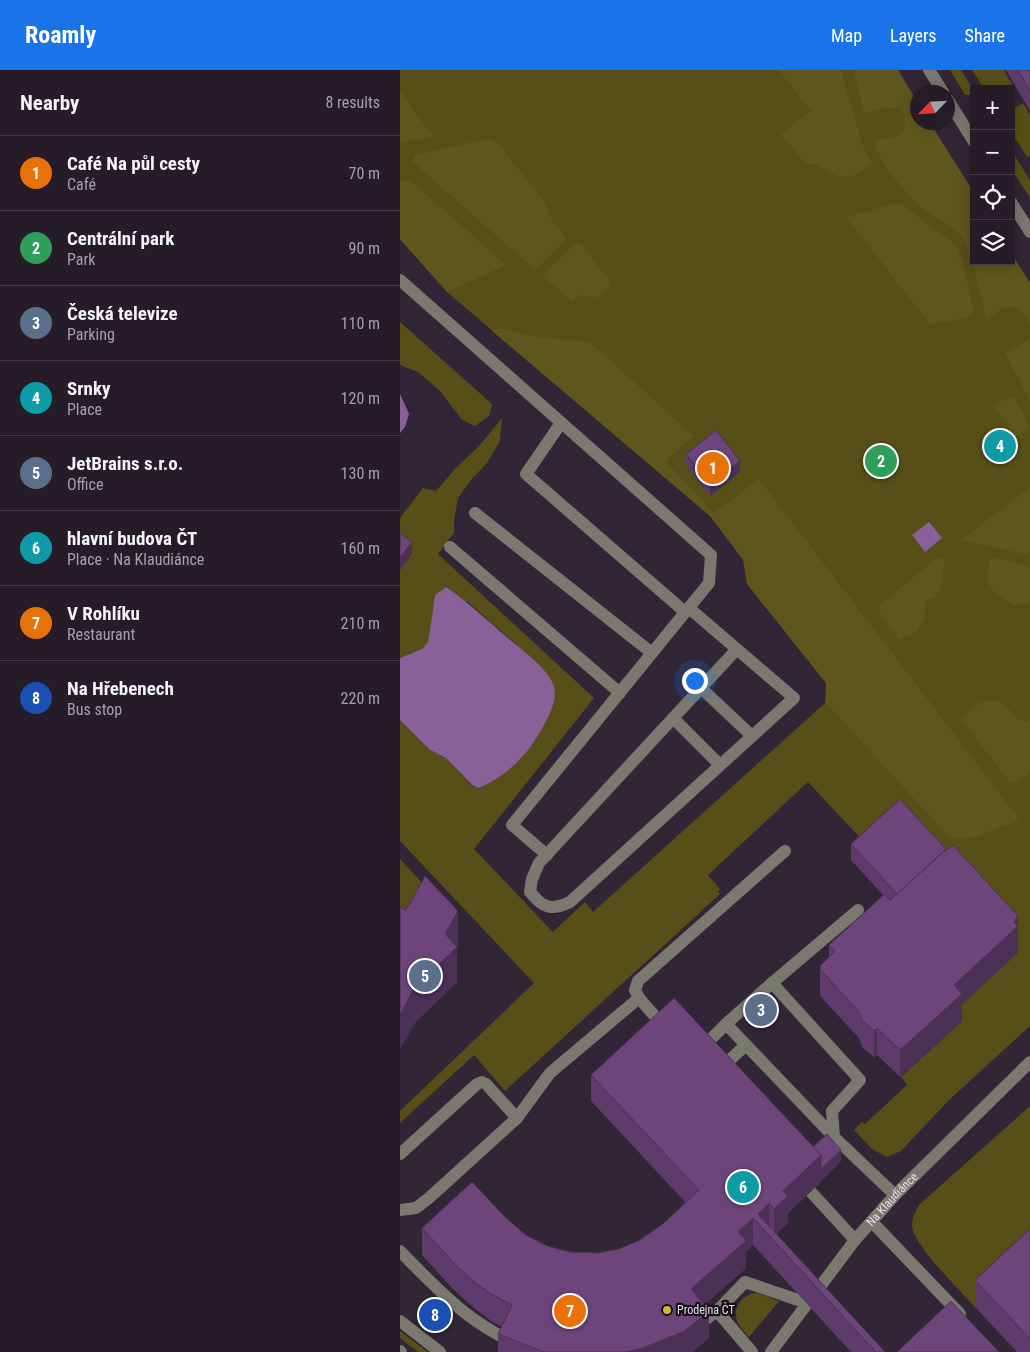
<!DOCTYPE html>
<html lang="en">
<head>
<meta charset="utf-8">
<style>
	:root { --surface:#251c28; --page:#312934; --text:#f1f3f6; --muted:#a3a1a8; --line:#423a45; --accent:#1a73e8 }
	body { margin:0; font-family:"Roboto Condensed",sans-serif; background:var(--page); color:var(--text) }
	.controls { position:absolute; right:15px; top:15px; display:grid; overflow:hidden; border-radius:0px; box-shadow:0 2px 12px #0003 }
	.controls button { width:45px; height:45px; display:grid; place-items:center; padding:0; border:0; border-bottom:1px solid var(--line); background:var(--surface); color:var(--text); font:25px sans-serif }
	.compass { position:absolute; left:510px; top:15px; width:45px; height:45px; border-radius:50%; background:var(--surface); box-shadow:0 2px 12px #0003; rotate:245deg }
	.you { position:absolute; left:294px; top:610px; width:18px; height:18px; margin:-12px; border:4px solid #fff; border-radius:50%; background:#1a73e8; box-shadow:0 0 0 8px #1a73e833 }
	.badge { display:grid; place-items:center; width:32px; height:32px; border-radius:50%; background:var(--accent); color:#fff; font-size:16px; font-weight:700 }
	.pin { position:absolute; translate:-50% -50%; border:2px solid #fff; box-shadow:0 1px 5px #0006 }
	.list { margin:0; padding:0; list-style:none }
	h2 { display:flex; justify-content:space-between; align-items:center; height:65px; margin:0; padding:0 20px; font-size:21px }
	h2 small { font-size:16px; font-weight:400; color:var(--muted) }
	.list li { display:grid; grid-template-columns:32px 1fr auto; gap:15px; align-items:center; box-sizing:border-box; height:75px; padding:0 20px; border-top:1px solid var(--line) }
	.list b { display:block; font-size:19px; white-space:nowrap }
	.list p { margin:0; font-size:16px; white-space:nowrap; color:var(--muted) }
	.list em { font-size:16px; font-style:normal; color:var(--muted) }
	.icon { flex:none; width:28px; height:28px; fill:none; stroke:currentColor; stroke-width:2; stroke-linecap:round; stroke-linejoin:round }
	.map { position:relative; flex:none; width:630px; height:1282px; overflow:hidden }
	header { display:flex; align-items:center; gap:30px; box-sizing:border-box; height:70px; padding:0 25px; background:var(--accent); color:#fff }
	header strong { font-size:24px }
	nav { display:flex; gap:28px; margin-inline-start:auto; font-size:18px }
	main { display:flex }
	aside { flex:1; background:var(--surface) }
	.map>svg:first-child { display:block }
	.green { fill:#574f17 }
	.forest { fill:#5e561d }
	.water { fill:#896097 }
	.lines { fill:none; stroke-linecap:round; stroke-linejoin:round }
	.minor { stroke:#7a7970; stroke-width:12 }
	.wall { fill:#5e3b6a }
	.shaded-wall { fill:#4c3056 }
	.building { fill:#6d457b; stroke:#4c3056 }
	.poi-dot { fill:#cbb939; stroke:#161118; stroke-width:2 }
	.labels { text-anchor:middle; stroke-width:4.5; stroke-linejoin:round; paint-order:stroke }
	.street-label { font-size:12px; fill:#e7dfe9; stroke:#161118 }
	.poi-label { font-size:12px; fill:#e7dfe9; stroke:#161118; text-anchor:start }
</style>
</head>
<body>
<header>
<strong>Roamly</strong>
<nav><a>Map</a><a>Layers</a><a>Share</a></nav>
</header>
<main>
<aside>
<h2>Nearby<small>8 results</small></h2>
<ul class="list">
<li><span class="badge" style="background:#e8710a">1</span><div><b>Café Na půl cesty</b><p>Café</p></div><em>70 m</em></li>
<li><span class="badge" style="background:#2e9e5b">2</span><div><b>Centrální park</b><p>Park</p></div><em>90 m</em></li>
<li><span class="badge" style="background:#5c6f8a">3</span><div><b>Česká televize</b><p>Parking</p></div><em>110 m</em></li>
<li><span class="badge" style="background:#0f9aa8">4</span><div><b>Srnky</b><p>Place</p></div><em>120 m</em></li>
<li><span class="badge" style="background:#5c6f8a">5</span><div><b>JetBrains s.r.o.</b><p>Office</p></div><em>130 m</em></li>
<li><span class="badge" style="background:#0f9aa8">6</span><div><b>hlavní budova ČT</b><p>Place · Na Klaudiánce</p></div><em>160 m</em></li>
<li><span class="badge" style="background:#e8710a">7</span><div><b>V Rohlíku</b><p>Restaurant</p></div><em>210 m</em></li>
<li><span class="badge" style="background:#1a4fb4">8</span><div><b>Na Hřebenech</b><p>Bus stop</p></div><em>220 m</em></li>
</ul>
</aside>
<div class="map">
<svg width="630" height="1282" viewBox="0 0 630 1282">
	<rect width="100%" height="100%" fill="#312635"/>
	<g class="green">
		<path d="M0,0H498L517,32L518,52L530,53L574,123V191H611V183L630,213V956L549,1030L501,1081L487,1087L472,1079L454,1060L462,1052L465,1054L507,1015L501,1007L562,951L554,942L617,883L467,775L408,712L308,805L320,819L318,822L320,824L105,1021L74,985L0,1053V1041L134,913L0,771V650L30,680L46,688L72,716L78,718L134,590L68,532L35,525L28,572L22,579L0,588V500L12,483L0,474V448L23,418L36,421L55,399L79,376L102,348L100,371L87,393L71,410L58,428L54,450V463L38,484L194,628L74,779L153,862L185,832L193,842L425,633L426,613L347,514L364,488L310,446L47,222L0,169Z"/>
		<path d="M550,0H561L573,19L571,25H565Z"/>
		<path d="M572,0H604L613,16L609,19H584Z"/>
		<path d="M623,33L630,45V86L627,87L611,62V40Z"/>
		<path d="M611,80L630,110V128L611,98Z"/>
		<path d="M0,252L92,334L89,346L75,356L62,350L40,321L18,302L0,295Z"/>
		<path d="M0,789L29,820L0,863Z"/>
		<path d="M630,1036V1185L575,1237C560,1220 514,1176 512,1156C512,1147 516,1140 520,1134Z"/>
		<path d="M358,1223L379,1231L349,1267C345,1262 340,1258 337,1251C332,1236 344,1223 358,1223Z"/>
		<path d="M0,1261L28,1282H18L0,1268Z"/>
	</g>
	<g class="forest">
		<path d="M379,0H441L462,73L472,93C454,112 438,111 418,94H405L381,64L411,41Z"/>
		<path d="M453,0H498L517,32L518,52L530,53L574,123V191H611V183L630,213V254C625,244 616,232 604,238C597,241 593,247 586,248C581,228 573,182 562,167C554,155 536,149 525,141C512,131 472,86 475,70L499,66L506,55L501,38H487L467,43L464,42Z"/>
		<path d="M0,20L33,67L0,73Z"/>
		<path d="M91,68L98,73L145,133L153,152L167,168L135,200L13,92L15,85Z"/>
		<path d="M0,111H11L106,195L47,222L0,169Z"/>
		<path d="M501,132L515,145L552,171L558,180L563,195L574,241L568,248L530,254L446,147Z"/>
		<path d="M176,173L182,175L212,214L196,228L181,225L172,232L142,205Z"/>
		<path d="M104,258L132,266L190,272L294,366L265,391L314,443L359,409L620,750L576,767L551,769L426,633V613L347,514L343,490L310,446L91,260Z"/>
		<path d="M630,269V332L605,283Z"/>
		<path d="M614,326L629,355L628,359L618,366H615L592,335Z"/>
		<path d="M630,417V485L561,470Z"/>
		<path d="M538,487L545,490L541,519L536,526L527,530L525,534V547L516,562L499,569L479,542L481,534Z"/>
		<path d="M592,487L630,496V533L615,536C592,522 580,515 592,487Z"/>
		<path d="M592,630L603,633L618,649L630,653V702L614,713L609,711L560,648L580,633Z"/>
	</g>
	<g class="water">
		<path d="M0,324L9,344L5,357L0,363Z"/>
		<path d="M529,452L542,468L525,482L512,465Z"/>
		<path d="M46,517C68,532 87,550 108,568C120,578 148,599 153,614C160,632 144,655 135,670C123,690 100,710 78,718L73,716L46,688L30,680L0,650V588L22,579L28,572L35,525Z"/>
	</g>
	<g class="lines">
		<g class="minor">
			<path d="M529,0L543,22"/>
			<path d="M548,30L574,72"/>
			<path d="M611,132L630,162"/>
			<path d="M0,210L311,485L309,513L112,755L147,785"/>
			<path d="M161,353L126,404L285,542"/>
			<path d="M75,443L252,583"/>
			<path d="M50,477L220,623"/>
			<path d="M289,538L394,628L170,832C151,841 143,838 130,822L132,809L139,793L337,579"/>
			<path d="M301,618L352,666"/>
			<path d="M273,648L320,695"/>
			<path d="M372,913L458,840"/>
			<path d="M239,928L235,920L238,911L385,781"/>
			<path d="M303,977L326,954"/>
			<path d="M321,998L346,975"/>
			<path d="M434,1067L432,1041L460,1010L372,913L326,954L434,1067L495,1125"/>
			<path d="M0,1084L77,1014L82,1012L86,1014L117,1048"/>
			<path d="M411,1122L455,1170"/>
			<path d="M0,1140L16,1138L29,1128L117,1048L150,1003L239,928L266,959"/>
			<path d="M472,1152L560,1244"/>
			<path d="M0,1181C44,1226 75,1260 137,1282"/>
			<path d="M317,1241L352,1282"/>
			<path d="M0,1251L40,1282"/>
			<path d="M296,1256L317,1241L345,1212L407,1233"/>
			<path d="M0,1281L1,1282"/>
			<path id="s1" d="M371,1282L455,1170L495,1125L630,992"/>
		</g>
	</g>
	<g class="wall">
		<path d="M606,0H630V41Z"/>
		<path d="M286,384L340,402L310,426L286,395Z"/>
		<path d="M451,774L618,872V883L562,934V951L500,1007L477,985L474,987L462,977L459,968L420,926V896L429,887V875L483,825L451,790Z"/>
		<path d="M191,1005L413,1077L441,1091L421,1111V1112L388,1143V1153L376,1164L485,1282H451L353,1175L346,1182V1198L304,1235L309,1268L292,1282H98V1264L102,1257L91,1251L73,1237L54,1220L22,1185V1158L105,1147L127,1166L147,1176L170,1182L197,1183L219,1179L240,1170L264,1153L286,1133L191,1031Z"/>
		<path d="M630,1159V1282H617L575,1237V1210Z"/>
	</g>
	<g class="shaded-wall">
		<path d="M340,391V402L310,426V414Z"/>
		<path d="M12,472V483L0,500V488Z"/>
		<path d="M58,841V876L57,878V877V912L15,953L0,980V945Z"/>
		<path d="M618,846V883L562,934V951L500,1007V980L554,915L614,852Z"/>
		<path d="M477,958V985L474,987V961Z"/>
		<path d="M441,1080V1091L421,1111V1112L388,1143V1153L374,1165V1139L383,1121L421,1085Z"/>
		<path d="M369,1133V1160L358,1144Z"/>
		<path d="M353,1148V1175L346,1182V1198L291,1246V1219L338,1162Z"/>
		<path d="M309,1241V1268L292,1282H226Z"/>
	</g>
	<g class="building">
		<path d="M618,0H630V21Z"/>
		<path d="M316,360L340,391L310,414L286,384Z"/>
		<path d="M0,463L12,472L0,488Z"/>
		<path d="M500,729L546,779L497,824L451,774Z"/>
		<path d="M553,775L618,846L614,852L618,856L554,915L562,924L500,980L477,958L474,961L462,950L459,942L420,899L421,898L420,896L435,881L429,875L485,824L490,830L548,778L549,779Z"/>
		<path d="M25,806L58,841L45,864L57,877L15,917L0,945V837L6,840Z"/>
		<path d="M274,928L421,1085L383,1121L388,1126L374,1139L369,1133L358,1144L485,1282H476L353,1148L338,1162L346,1171L291,1219L309,1241L285,1261L240,1279L226,1282H144L98,1264L112,1235L91,1224L73,1211L54,1193L22,1158L72,1112L105,1147L127,1166L147,1176L170,1182L197,1183L219,1179L240,1170L264,1153L299,1120L191,1005Z"/>
		<path d="M427,1064L441,1080L421,1099V1085L413,1077Z"/>
		<path d="M630,1159V1269L575,1210Z"/>
		<path d="M551,1231L599,1282H497Z"/>
	</g>
	<circle class="poi-dot" cx="267" cy="1240" r="5"/>
	<g class="labels">
		<g class="street-label">
			<text dy="4" stroke="none"><textPath href="#s1" startOffset="195">Na Klaudiánce</textPath></text>
		</g>
		<g class="poi-label">
			<text x="277" y="1244">Prodejna ČT</text>
		</g>
	</g>
</svg>
<div class="controls">
<button>+</button>
<button>−</button>
<button><svg class="icon" aria-label="locate" viewBox="0 0 24 24"><circle cx="12" cy="12" r="6"/><path d="M12 2v4M12 18v4M2 12h4M18 12h4"/></svg></button>
<button><svg class="icon" aria-label="layers" viewBox="0 0 24 24"><path d="M12 4l9 5-9 5-9-5zM3 14l9 5 9-5"/></svg></button>
</div>
<svg class="compass" viewBox="-18 -18 36 36"><path d="M0-13l5 13h-10z" fill="#e53935"/><path d="M0 13l5-13h-10z" fill="#a3a1a8"/></svg>
<div class="you"></div>
<div class="pin badge" style="left:313px;top:398px;background:#e8710a">1</div>
<div class="pin badge" style="left:481px;top:391px;background:#2e9e5b">2</div>
<div class="pin badge" style="left:361px;top:940px;background:#5c6f8a">3</div>
<div class="pin badge" style="left:600px;top:376px;background:#0f9aa8">4</div>
<div class="pin badge" style="left:25px;top:906px;background:#5c6f8a">5</div>
<div class="pin badge" style="left:343px;top:1117px;background:#0f9aa8">6</div>
<div class="pin badge" style="left:170px;top:1241px;background:#e8710a">7</div>
<div class="pin badge" style="left:35px;top:1245px;background:#1a4fb4">8</div>
</div>
</main>
</body>
</html>
